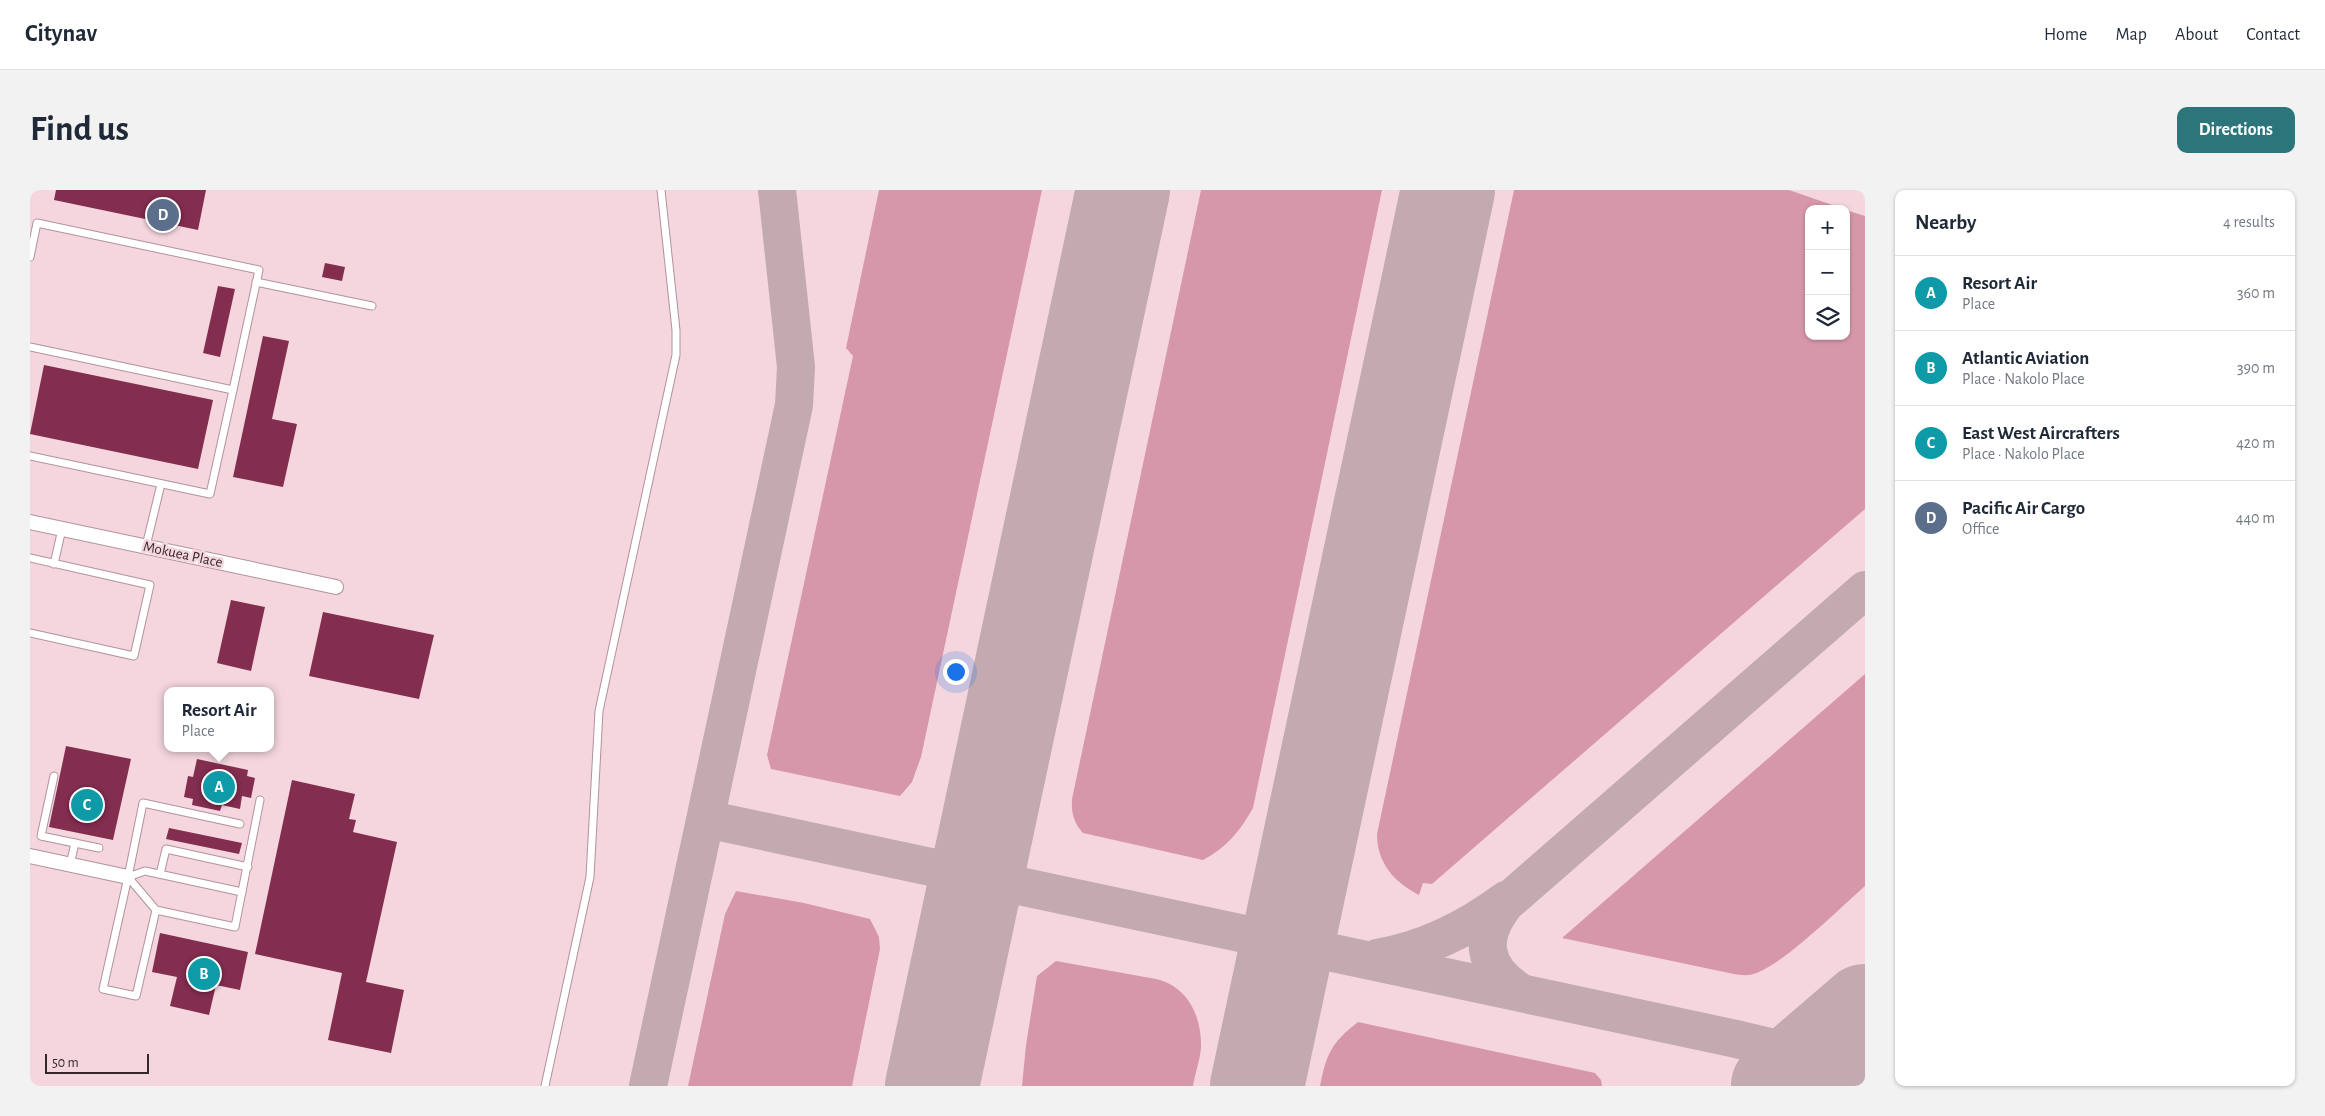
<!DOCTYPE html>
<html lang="en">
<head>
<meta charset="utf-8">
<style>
	:root { --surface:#fff; --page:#f2f2f3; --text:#1f2937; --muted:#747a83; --line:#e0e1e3; --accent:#2c767b }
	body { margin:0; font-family:"Alegreya Sans",sans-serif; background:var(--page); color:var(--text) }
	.controls { position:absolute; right:15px; top:15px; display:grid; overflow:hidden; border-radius:10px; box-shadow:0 1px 4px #0004 }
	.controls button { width:45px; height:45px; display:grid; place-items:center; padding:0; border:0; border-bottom:1px solid var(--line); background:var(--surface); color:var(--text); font:25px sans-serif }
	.scale { position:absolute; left:15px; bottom:12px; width:104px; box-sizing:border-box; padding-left:5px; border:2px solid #34282c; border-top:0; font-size:14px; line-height:18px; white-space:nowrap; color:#34282c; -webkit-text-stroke:4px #f5d6de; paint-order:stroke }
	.you { position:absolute; left:925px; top:481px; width:18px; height:18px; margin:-12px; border:4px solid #fff; border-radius:50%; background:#1a73e8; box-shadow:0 0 0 8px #1a73e833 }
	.badge { display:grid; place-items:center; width:32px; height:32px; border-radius:50%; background:var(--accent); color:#fff; font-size:16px; font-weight:700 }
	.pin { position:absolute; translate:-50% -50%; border:2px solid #fff; box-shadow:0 1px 5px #0006 }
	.popup { position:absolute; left:134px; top:497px; width:110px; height:65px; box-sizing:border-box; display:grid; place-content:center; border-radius:10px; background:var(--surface); filter:drop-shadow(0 1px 4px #0005); font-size:16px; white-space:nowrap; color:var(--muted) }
	.popup b { font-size:19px; color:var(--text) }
	.popup::after { content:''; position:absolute; left:50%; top:100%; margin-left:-10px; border:10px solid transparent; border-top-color:var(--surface) }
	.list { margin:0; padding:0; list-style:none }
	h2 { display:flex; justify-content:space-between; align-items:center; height:65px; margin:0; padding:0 20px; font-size:21px }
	h2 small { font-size:16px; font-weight:400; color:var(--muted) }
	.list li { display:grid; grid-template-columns:32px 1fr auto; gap:15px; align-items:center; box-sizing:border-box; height:75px; padding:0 20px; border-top:1px solid var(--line) }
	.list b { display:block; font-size:19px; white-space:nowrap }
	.list p { margin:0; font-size:16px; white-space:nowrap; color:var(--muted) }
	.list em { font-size:16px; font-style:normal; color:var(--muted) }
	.icon { flex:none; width:28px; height:28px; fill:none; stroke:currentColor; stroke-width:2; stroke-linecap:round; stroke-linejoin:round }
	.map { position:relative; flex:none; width:1835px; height:896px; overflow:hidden; border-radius:10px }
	header { display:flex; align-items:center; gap:30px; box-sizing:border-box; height:70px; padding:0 25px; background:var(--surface); border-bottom:1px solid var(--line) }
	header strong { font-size:24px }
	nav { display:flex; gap:28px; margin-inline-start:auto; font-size:18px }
	.intro { display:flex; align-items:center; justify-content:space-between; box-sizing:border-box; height:120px; padding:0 30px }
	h1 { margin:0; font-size:35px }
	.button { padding:12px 22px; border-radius:10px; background:var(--accent); color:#fff; font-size:18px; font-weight:700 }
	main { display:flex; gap:30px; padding:0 30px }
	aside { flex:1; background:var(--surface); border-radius:10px; box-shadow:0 1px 4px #0004 }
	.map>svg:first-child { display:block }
	.green { fill:#d797ab }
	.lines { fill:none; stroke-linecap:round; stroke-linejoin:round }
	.taxiway { stroke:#c3a9b0; stroke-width:38 }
	.runway { stroke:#c3a9b0; stroke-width:94 }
	.building { fill:#832d4f }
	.service-casing { stroke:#b0939b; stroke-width:9 }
	.minor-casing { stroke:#b0939b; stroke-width:16 }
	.service { stroke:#fff; stroke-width:7 }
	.minor { stroke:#fff; stroke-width:14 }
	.labels { text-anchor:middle; stroke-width:5; stroke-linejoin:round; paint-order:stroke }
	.street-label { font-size:15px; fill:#34282c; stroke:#f5d6de }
</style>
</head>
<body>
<header>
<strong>Citynav</strong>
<nav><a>Home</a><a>Map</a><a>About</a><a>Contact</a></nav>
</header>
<div class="intro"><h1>Find us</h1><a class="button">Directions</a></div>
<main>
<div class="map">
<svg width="1835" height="896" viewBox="0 0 1835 896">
	<rect width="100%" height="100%" fill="#f5d6de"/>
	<g class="green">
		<path d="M849,0H1012L891,567L882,592L870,606L741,579L737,565L823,166L816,158Z"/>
		<path d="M1171,0H1352L1223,618C1210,641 1196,658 1173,670L1053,643C1044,633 1041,623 1042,609Z"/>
		<path d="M1484,0H1759L1814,19H1779V146H1816V20L1835,26V319L1402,694L1393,693L1389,705C1364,692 1347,673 1347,644Z"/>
		<path d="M1835,484V696C1811,717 1751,777 1723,784C1718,786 1710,785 1704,784L1532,748Z"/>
		<path d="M706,701L774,713L840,729L849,747L850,759L822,896H658L695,724Z"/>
		<path d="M1026,771L1126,789C1158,796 1172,827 1171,858C1170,870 1165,884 1163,896H992L996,855L1007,786Z"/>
		<path d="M1328,832L1565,883L1571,890L1572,896H1290C1296,864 1302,852 1328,832Z"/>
	</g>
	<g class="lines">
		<g class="taxiway">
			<path d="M676,629L1706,849L1835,880"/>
			<path d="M1347,768C1394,760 1437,739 1476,710"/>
			<path d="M1490,802C1452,777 1448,748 1476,713L1835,400"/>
			<path d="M618,896L764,215L766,177L747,0"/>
			<path d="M924,896L939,725"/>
		</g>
		<g class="runway">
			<path d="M902,896L1093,0"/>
			<path d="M1227,896L1418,0"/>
			<path d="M1748,896L1835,821"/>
		</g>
	</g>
	<g class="building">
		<path d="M26,0H176L168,40L24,10Z"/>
		<path d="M295,73L315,77L312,91L292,87Z"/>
		<path d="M188,96L205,99L190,167L173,163Z"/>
		<path d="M233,146L259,151L242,229L267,234L253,297L203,287Z"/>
		<path d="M14,175L183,210L168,279L0,244Z"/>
		<path d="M201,410L235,417L221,481L187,473Z"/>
		<path d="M293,422L404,445L389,509L279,486Z"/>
		<path d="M36,556L101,569L83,650L19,637Z"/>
		<path d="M167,569L218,580L217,586L225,588L221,608L212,606L210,619L192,615L190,621L162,615L163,609L154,607L158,586L163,587Z"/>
		<path d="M262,590L325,604L319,629L326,630L323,642L367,652L336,792L374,800L361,863L298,850L312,783L225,764Z"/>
		<path d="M139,638L212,653L209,664L136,649Z"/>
		<path d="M130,743L218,762L210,800L186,795L179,825L140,816L147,787L122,782Z"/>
	</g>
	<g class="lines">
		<defs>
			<g id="service">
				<path d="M0,67L7,33L229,80L203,200"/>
				<path d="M226,92L342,116"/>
				<path d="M0,157L203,200L180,304L0,266"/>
				<path d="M116,356L131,294"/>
				<path d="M0,368L120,395L104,466L0,443"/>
				<path d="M24,374L32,339"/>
				<path d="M24,586L11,646L69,658"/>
				<path d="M40,675L45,653"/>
				<path d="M130,684L136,659L218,677"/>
				<path d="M98,687L113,613L210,634"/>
				<path d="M98,687L115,681L212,702"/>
				<path d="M126,720L106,806L73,799L98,687L126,720L205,737L230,610"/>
				<path d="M515,896L560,687L569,521L646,165V140L631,0"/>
			</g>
			<g id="minor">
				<path d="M0,332L306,397"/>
				<path d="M0,666L98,687"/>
			</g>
		</defs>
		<use href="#service" class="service-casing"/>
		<use href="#minor" class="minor-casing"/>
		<use href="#service" class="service"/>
		<use href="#minor" class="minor"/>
	</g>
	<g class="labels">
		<g class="street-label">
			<text transform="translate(153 364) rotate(12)" y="5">Mokuea Place</text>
		</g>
	</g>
</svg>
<div class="controls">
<button>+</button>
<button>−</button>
<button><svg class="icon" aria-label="layers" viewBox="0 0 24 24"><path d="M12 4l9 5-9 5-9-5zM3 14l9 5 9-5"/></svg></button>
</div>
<div class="scale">50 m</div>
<div class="you"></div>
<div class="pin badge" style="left:189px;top:597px;background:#0f9aa8">A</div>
<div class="popup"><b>Resort Air</b>Place</div>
<div class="pin badge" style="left:174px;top:784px;background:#0f9aa8">B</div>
<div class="pin badge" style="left:57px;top:615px;background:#0f9aa8">C</div>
<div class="pin badge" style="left:133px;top:25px;background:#5c6f8a">D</div>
</div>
<aside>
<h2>Nearby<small>4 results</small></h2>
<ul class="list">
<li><span class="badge" style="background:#0f9aa8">A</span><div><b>Resort Air</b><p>Place</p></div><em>360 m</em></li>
<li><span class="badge" style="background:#0f9aa8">B</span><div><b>Atlantic Aviation</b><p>Place · Nakolo Place</p></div><em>390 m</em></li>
<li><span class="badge" style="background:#0f9aa8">C</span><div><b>East West Aircrafters</b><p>Place · Nakolo Place</p></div><em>420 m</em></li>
<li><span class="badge" style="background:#5c6f8a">D</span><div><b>Pacific Air Cargo</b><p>Office</p></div><em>440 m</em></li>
</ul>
</aside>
</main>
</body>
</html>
